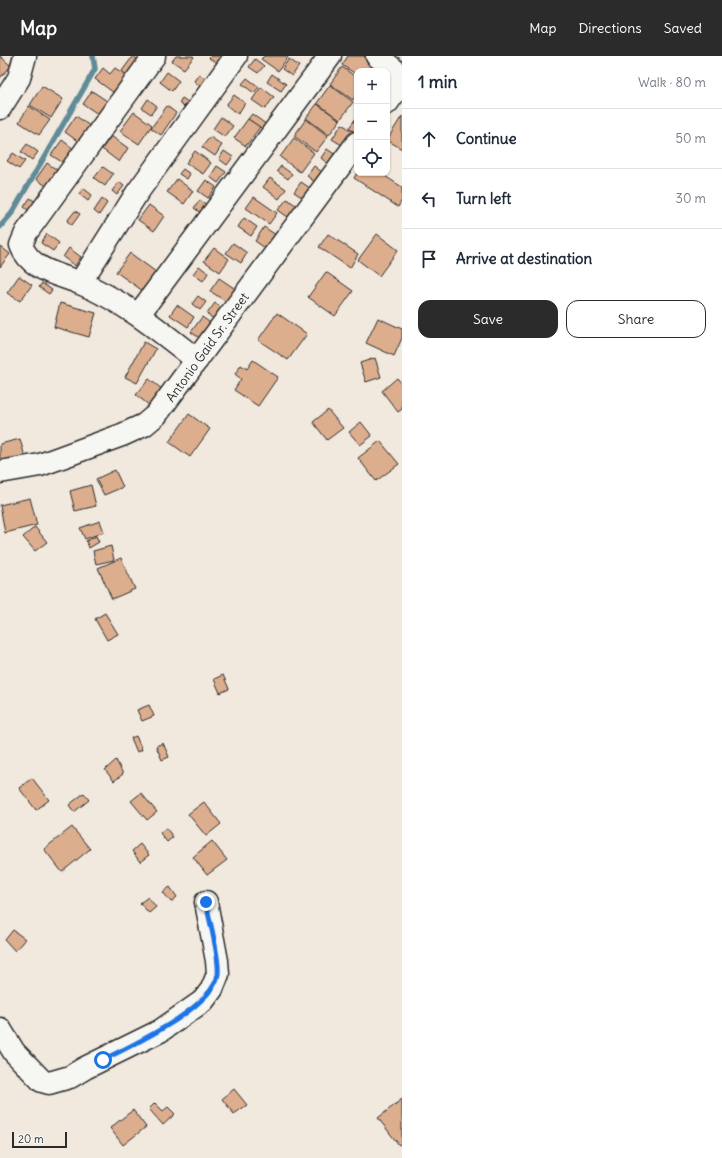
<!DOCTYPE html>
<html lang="en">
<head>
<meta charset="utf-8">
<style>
	:root { --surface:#fff; --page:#f2f2f3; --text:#1f2937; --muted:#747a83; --line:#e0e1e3; --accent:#2b2b2b }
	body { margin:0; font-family:Delius,sans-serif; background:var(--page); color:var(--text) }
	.controls { position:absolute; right:12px; top:12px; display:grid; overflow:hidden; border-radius:8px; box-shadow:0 1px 3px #0004 }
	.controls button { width:36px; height:36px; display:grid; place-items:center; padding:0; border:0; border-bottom:1px solid var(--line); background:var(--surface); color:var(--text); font:20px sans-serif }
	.scale { position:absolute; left:12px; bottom:10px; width:55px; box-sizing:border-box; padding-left:4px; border:2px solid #2b2b2b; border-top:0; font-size:11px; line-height:14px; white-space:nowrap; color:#2b2b2b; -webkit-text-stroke:3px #f6f6f2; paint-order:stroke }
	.stop { position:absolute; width:12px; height:12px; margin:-9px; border:3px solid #1a73e8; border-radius:50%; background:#fff }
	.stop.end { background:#1a73e8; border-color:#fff; box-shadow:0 1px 4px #0008 }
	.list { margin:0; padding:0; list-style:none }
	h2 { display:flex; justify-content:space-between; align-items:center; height:52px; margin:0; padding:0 16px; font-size:17px }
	h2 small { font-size:13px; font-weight:400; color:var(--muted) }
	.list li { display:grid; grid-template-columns:26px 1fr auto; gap:12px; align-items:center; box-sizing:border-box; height:60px; padding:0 16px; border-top:1px solid var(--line) }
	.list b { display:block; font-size:15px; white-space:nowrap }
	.list em { font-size:13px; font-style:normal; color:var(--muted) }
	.actions { display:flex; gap:8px; padding:12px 16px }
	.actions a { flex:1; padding:9px 0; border:1px solid var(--accent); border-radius:12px; text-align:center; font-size:14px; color:var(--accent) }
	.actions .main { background:var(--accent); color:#fff }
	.icon { flex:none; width:22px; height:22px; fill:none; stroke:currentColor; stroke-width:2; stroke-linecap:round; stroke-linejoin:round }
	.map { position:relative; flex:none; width:402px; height:1102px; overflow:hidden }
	header { display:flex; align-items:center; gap:24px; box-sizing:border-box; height:56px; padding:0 20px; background:var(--accent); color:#fff }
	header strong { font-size:19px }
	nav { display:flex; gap:22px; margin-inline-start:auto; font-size:14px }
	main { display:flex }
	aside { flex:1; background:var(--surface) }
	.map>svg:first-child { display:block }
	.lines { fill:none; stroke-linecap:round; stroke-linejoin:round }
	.stream { stroke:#5f8c98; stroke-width:5.5 }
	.building { fill:#ddae8e; stroke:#2b2b2b }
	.minor-casing { stroke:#2b2b2b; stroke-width:25 }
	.minor { stroke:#f6f6f2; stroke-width:22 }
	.route { stroke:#1a73e8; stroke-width:5 }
	.labels { text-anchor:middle; stroke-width:3.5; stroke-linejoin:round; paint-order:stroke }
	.street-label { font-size:13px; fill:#2b2b2b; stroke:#f6f6f2 }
</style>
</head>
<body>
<header>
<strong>Map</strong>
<nav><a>Map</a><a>Directions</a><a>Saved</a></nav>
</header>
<main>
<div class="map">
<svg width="402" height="1102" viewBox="0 0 402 1102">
	<rect width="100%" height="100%" fill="#f1e8de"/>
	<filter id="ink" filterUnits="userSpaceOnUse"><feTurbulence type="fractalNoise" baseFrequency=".025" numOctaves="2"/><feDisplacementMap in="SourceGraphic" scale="8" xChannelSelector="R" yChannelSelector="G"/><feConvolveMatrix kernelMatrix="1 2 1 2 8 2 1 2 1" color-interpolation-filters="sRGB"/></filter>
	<g filter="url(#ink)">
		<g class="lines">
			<path class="stream" d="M0,171L12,157L95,13L93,0"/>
		</g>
		<g class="building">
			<path d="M0,0L11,10L0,22Z"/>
			<path d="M133,0L145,9L133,24L122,15Z"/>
			<path d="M176,0H193L194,1L184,13L172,5Z"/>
			<path d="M211,0H222L217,7L209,2Z"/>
			<path d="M264,0H286L288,1L278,15L261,3Z"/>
			<path d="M348,0H368L378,7L372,15H357V19L342,9Z"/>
			<path d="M255,3L264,10L258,17L249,11Z"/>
			<path d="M289,3L299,10L292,20L282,13Z"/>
			<path d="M342,11L357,22V38L353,44L330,28Z"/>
			<path d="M103,12L110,18L115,12L133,24L121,42L95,23Z"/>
			<path d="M167,16L179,25L172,35L160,26Z"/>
			<path d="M199,18L206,23L201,31L194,25Z"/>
			<path d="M272,18L286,28L281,35L267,26Z"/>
			<path d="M247,22L259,31L254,37L242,28Z"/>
			<path d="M330,29L353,46L340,64L317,47Z"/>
			<path d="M42,30L63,43L51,62L30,49Z"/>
			<path d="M261,31L274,41L265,53L252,44Z"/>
			<path d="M92,35L107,45L98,58L83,48Z"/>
			<path d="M234,39L245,47L238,58L226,49Z"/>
			<path d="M182,42L188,46L184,51L179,47Z"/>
			<path d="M148,43L157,50L151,58L142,52Z"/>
			<path d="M317,48L340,64L329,79L306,62Z"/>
			<path d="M29,50L50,64L39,79L19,66Z"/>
			<path d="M167,50L176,57L161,79L151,72Z"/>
			<path d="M134,56L152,69L139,88L120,75Z"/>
			<path d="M252,58L267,69L264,74L248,63Z"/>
			<path d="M76,60L94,73L83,89L65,76Z"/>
			<path d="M402,60V93L387,84Z"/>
			<path d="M221,61L233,70L225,81L213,73Z"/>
			<path d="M356,62L357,63L356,77L349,72Z"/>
			<path d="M248,63L260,71L246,90L234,82Z"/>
			<path d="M306,63L328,80L316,96L294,80Z"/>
			<path d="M342,68L355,77L345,91L332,83Z"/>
			<path d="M111,80L128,92L119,106L102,93Z"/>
			<path d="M210,81L222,89L215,100L202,91Z"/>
			<path d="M294,82L314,97L300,116L280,101Z"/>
			<path d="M62,84L75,94L65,108L51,99Z"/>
			<path d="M27,88L38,96L32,104L21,96Z"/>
			<path d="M327,93L340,102L333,112L321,102Z"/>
			<path d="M195,95L211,107L203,118L186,107Z"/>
			<path d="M224,95L233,101L227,109L219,103Z"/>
			<path d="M13,97L25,105L19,113L7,105Z"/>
			<path d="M47,107L63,118L52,134L36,123Z"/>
			<path d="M217,110L226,116L218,127L210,121Z"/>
			<path d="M281,110L292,118L288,123L277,115Z"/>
			<path d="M314,110L327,120L320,130L307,120Z"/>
			<path d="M103,111L113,118L105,130L94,122Z"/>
			<path d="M183,113L190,118L187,123L179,118Z"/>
			<path d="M357,117H380L402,131V144L398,151L354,122Z"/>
			<path d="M270,122L286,133L279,143L263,131Z"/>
			<path d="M177,123L193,135L184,148L167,136Z"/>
			<path d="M206,124L216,131L208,142L198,135Z"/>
			<path d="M119,126L124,130L117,139L112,135Z"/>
			<path d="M301,126L313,134L306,144L294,136Z"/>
			<path d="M83,132L92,139L88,145L79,138Z"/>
			<path d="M254,141L277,157L269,168L246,152Z"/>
			<path d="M30,142L40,149L33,158L24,151Z"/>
			<path d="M102,143L107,147L99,159L94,155Z"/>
			<path d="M287,143L303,154L295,166L278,154Z"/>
			<path d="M200,144L207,149L202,158L194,152Z"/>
			<path d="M149,149L164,160L154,175L138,164Z"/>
			<path d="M75,155L80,158L72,169L67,165Z"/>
			<path d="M244,162L257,171L251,180L238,171Z"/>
			<path d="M264,171L282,183L272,197L255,185Z"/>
			<path d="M47,178L59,187L53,195L41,187Z"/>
			<path d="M328,178L358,198L350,212L319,191Z"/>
			<path d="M377,178L398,194L379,220L358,204Z"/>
			<path d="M233,187L247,197L241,207L226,197Z"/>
			<path d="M0,190L10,198L0,211Z"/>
			<path d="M69,192L81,201L75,210L63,201Z"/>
			<path d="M214,192L229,203L220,216L204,205Z"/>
			<path d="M130,197L156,216L143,235L116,216Z"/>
			<path d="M199,210L208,217L203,225L193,218Z"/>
			<path d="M326,216L353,235L335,260L308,241Z"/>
			<path d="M19,220L32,229L20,245L7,237Z"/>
			<path d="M219,222L240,236L231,249L210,235Z"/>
			<path d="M42,227L52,234L49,238L39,231Z"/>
			<path d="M198,240L206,246L200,254L192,248Z"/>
			<path d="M60,247L96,257L89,281L54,271Z"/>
			<path d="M215,247L227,256L219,267L207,258Z"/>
			<path d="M177,249L194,261L188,271L170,259Z"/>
			<path d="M277,257L307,278L288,304L258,284Z"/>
			<path d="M202,261L216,271L205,286L191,276Z"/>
			<path d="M378,262L402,273V282L394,300L366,287Z"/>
			<path d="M144,286L156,293L137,327L125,321Z"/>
			<path d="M375,302L381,321L366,326L360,307Z"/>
			<path d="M253,304L278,321L258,350L234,334L241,323L235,318L241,309L247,313Z"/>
			<path d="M397,322L402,328V353L398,356L382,335Z"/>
			<path d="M149,323L167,337L154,353L136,339Z"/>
			<path d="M328,354L343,372L327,384L313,366Z"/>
			<path d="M189,358L210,373L190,401L169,386Z"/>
			<path d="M361,366L372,380L360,389L349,376Z"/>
			<path d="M20,383L25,401L0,408V388Z"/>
			<path d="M380,385L399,408L376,425L358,402Z"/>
			<path d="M115,414L123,431L104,439L96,423Z"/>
			<path d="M91,429L96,450L75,455L70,435Z"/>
			<path d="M30,442L37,469L5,477L0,449Z"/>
			<path d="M100,465L104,476L85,483L80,472Z"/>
			<path d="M35,471L47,486L35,495L23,481Z"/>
			<path d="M96,480L99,486L89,492L86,485Z"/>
			<path d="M111,490L114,504L96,508L93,495Z"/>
			<path d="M121,502L135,533L112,543L98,512Z"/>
			<path d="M105,557L118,578L107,584L95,563Z"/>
			<path d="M223,619L229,633L220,637L214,623Z"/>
			<path d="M149,649L154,660L142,665L137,654Z"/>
			<path d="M136,680L142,694L137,696L131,682Z"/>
			<path d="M163,687L169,701L162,704L156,690Z"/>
			<path d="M116,704L123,718L114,725L105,714Z"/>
			<path d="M32,722L49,744L36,754L19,732Z"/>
			<path d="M84,737L89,744L74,756L69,749Z"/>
			<path d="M141,737L157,756L147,764L131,745Z"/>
			<path d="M204,746L221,768L206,780L188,758Z"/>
			<path d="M72,771L90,793L62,816L44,793Z"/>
			<path d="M166,772L173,781L167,786L160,777Z"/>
			<path d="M212,785L227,804L207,819L193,801Z"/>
			<path d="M140,788L149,799L140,806L132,795Z"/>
			<path d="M170,831L177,841L171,846L163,836Z"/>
			<path d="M148,841L156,851L149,857L140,847Z"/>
			<path d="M13,874L25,883L15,895L5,884Z"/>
			<path d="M234,1033L247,1049L234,1058L222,1043Z"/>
			<path d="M402,1043V1087L399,1089L378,1062Z"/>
			<path d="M155,1047L163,1055L168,1051L175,1058L163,1069L149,1053Z"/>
			<path d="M133,1054L146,1071L123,1089L110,1072Z"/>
		</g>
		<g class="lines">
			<defs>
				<g id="minor">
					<path d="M154,0L26,177L21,189C30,214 58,218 80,227C124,245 160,275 197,304"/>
					<path d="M377,0L402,20"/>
					<path d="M387,47L402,26"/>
					<path d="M0,52L19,22L25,0"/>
					<path d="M80,227L137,137L236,0"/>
					<path d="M139,258L330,0"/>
					<path d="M0,416L40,409L122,379L144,369L156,359L357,87"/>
					<path d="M0,973L14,996L42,1025L49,1027L70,1021L85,1012L160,975L203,945L212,933L218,918L217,905L206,846"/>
				</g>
			</defs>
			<use href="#minor" class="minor-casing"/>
			<use href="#minor" class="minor"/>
		</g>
	</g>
	<g class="lines" filter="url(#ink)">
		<path class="route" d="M103,1004C132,989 213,952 218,918C220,901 209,864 206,846"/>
	</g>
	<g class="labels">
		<g class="street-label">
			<text transform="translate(207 291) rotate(-54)" y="5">Antonio Gaid Sr. Street</text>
		</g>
	</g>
</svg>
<div class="controls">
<button>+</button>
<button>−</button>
<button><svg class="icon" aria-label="locate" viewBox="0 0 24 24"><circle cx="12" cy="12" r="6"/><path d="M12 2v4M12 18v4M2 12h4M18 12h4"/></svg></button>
</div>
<div class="scale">20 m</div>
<div class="stop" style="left:103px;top:1004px"></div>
<div class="stop end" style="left:206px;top:846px"></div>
</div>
<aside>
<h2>1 min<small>Walk · 80 m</small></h2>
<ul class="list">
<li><svg class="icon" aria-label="ahead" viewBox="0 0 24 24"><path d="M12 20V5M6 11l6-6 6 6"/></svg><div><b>Continue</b></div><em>50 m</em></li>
<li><svg class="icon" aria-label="left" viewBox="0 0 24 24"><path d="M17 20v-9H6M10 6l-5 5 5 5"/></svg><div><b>Turn left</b></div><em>30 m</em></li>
<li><svg class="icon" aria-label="arrive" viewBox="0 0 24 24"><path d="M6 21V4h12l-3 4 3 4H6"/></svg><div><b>Arrive at destination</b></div></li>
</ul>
<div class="actions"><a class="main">Save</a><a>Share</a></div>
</aside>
</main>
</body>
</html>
